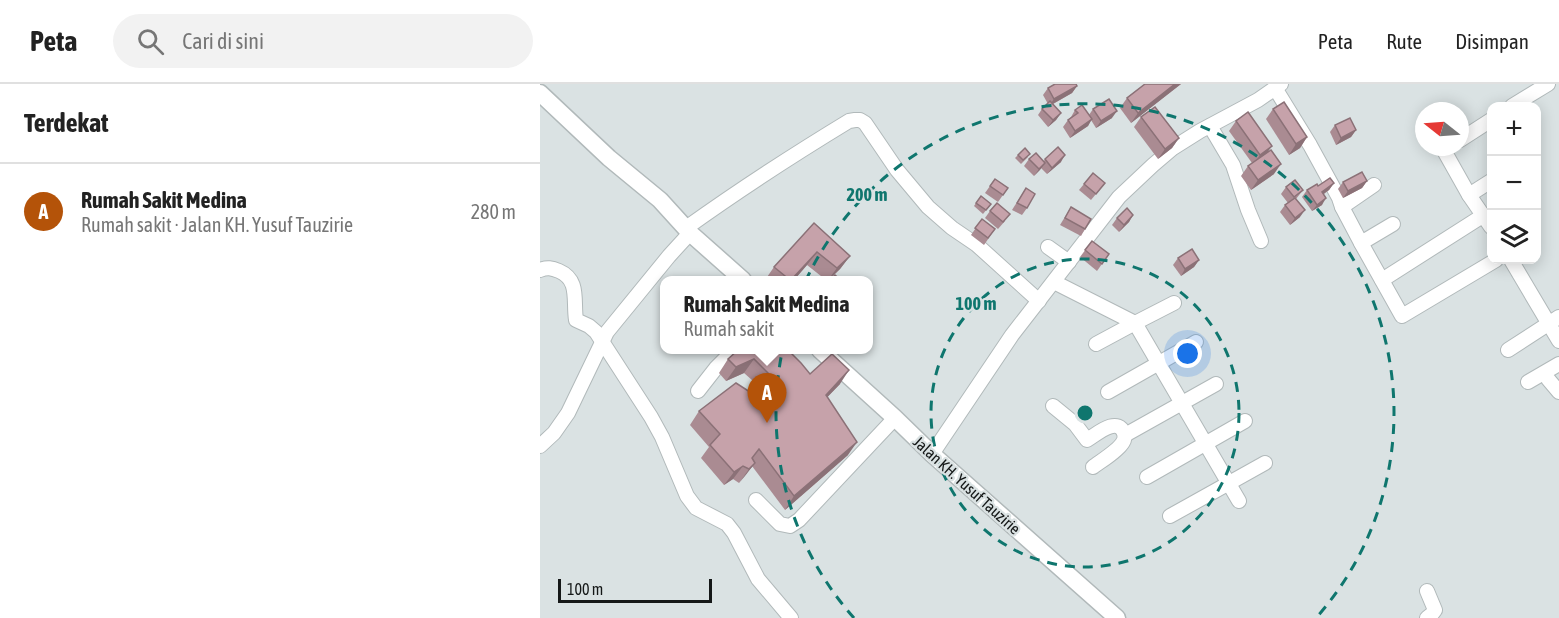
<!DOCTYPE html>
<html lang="id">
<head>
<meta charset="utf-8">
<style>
	:root { --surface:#fff; --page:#f2f2f2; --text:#222; --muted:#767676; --line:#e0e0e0; --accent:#b45309 }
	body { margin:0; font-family:"Asap Condensed",sans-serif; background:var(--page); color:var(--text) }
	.controls { position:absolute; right:18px; top:18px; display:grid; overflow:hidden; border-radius:12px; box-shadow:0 3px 15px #0003 }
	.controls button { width:54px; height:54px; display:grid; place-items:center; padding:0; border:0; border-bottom:2px solid var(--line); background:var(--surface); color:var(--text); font:30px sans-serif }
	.compass { position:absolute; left:875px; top:18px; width:54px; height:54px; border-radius:50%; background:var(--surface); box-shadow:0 3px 15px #0003; rotate:287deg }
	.scale { position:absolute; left:18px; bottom:15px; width:154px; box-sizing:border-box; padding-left:6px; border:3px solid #151818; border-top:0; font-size:16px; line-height:21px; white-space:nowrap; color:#151818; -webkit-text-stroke:4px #dae2e3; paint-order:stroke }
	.you { position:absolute; left:648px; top:270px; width:21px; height:21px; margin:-15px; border:4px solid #fff; border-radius:50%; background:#1a73e8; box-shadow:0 0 0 9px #1a73e833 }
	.badge { display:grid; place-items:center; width:39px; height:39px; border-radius:50%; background:var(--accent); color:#fff; font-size:20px; font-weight:700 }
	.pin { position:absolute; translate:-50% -50px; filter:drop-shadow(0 2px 3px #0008) }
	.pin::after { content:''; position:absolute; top:32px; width:21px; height:18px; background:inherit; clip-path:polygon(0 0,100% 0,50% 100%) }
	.popup { position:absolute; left:120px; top:192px; width:213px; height:78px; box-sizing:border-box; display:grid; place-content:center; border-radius:12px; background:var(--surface); filter:drop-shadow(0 2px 4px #0005); font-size:20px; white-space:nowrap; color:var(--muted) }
	.popup b { font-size:22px; color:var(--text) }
	.popup::after { content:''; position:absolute; left:50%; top:100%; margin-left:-12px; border:12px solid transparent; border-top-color:var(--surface) }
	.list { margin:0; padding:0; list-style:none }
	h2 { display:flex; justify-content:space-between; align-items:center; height:78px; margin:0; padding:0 24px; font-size:26px }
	h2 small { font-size:20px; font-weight:400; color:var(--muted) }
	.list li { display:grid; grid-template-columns:39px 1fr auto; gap:18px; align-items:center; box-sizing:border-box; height:96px; padding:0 24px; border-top:2px solid var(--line) }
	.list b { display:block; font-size:22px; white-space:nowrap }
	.list p { margin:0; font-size:20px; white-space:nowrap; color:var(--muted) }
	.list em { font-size:20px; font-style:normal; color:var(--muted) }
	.icon { flex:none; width:33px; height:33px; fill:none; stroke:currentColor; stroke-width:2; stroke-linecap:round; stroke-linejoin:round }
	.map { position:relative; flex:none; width:1019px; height:534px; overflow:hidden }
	header { display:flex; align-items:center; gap:36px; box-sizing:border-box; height:84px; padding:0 30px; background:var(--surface); border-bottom:2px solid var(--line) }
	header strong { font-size:28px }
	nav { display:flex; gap:33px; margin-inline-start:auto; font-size:21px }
	.search { width:420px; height:54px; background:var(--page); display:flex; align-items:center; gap:15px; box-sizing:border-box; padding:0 21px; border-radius:33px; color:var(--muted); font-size:22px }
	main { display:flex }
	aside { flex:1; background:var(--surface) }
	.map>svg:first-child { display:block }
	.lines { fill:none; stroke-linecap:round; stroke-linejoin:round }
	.minor-casing { stroke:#b1b9ba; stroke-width:16 }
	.major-casing { stroke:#b1b9ba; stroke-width:19 }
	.minor { stroke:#fff; stroke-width:14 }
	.major { stroke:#fff; stroke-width:16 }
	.wall { fill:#aa8b92 }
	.shaded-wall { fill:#8b7177 }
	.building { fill:#c6a2aa; stroke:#8b7177; stroke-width:1.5 }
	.ring { fill:none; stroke:#0f766e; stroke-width:3; stroke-dasharray:10 8 }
	.labels { text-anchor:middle; stroke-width:4.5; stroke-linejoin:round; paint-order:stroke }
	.street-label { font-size:16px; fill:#151818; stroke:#dae2e3 }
	.centre { fill:#0f766e; stroke:#dae2e3; stroke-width:3 }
	.ring-label { font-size:18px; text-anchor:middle; font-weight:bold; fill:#0f766e; stroke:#dae2e3; stroke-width:4.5; stroke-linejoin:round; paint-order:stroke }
</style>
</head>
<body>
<header>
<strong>Peta</strong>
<div class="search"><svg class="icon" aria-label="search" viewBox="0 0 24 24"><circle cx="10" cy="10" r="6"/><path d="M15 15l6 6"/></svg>Cari di sini</div>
<nav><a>Peta</a><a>Rute</a><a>Disimpan</a></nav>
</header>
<main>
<aside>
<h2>Terdekat<small></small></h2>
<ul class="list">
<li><span class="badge">A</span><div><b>Rumah Sakit Medina</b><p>Rumah sakit · Jalan KH. Yusuf Tauzirie</p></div><em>280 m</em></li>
</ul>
</aside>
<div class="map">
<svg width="1019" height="534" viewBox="0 0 1019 534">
	<rect width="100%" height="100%" fill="#dae2e3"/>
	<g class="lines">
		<defs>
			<g id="minor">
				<path d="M735,4L770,61L799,114L802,123L821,159L862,232L956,176"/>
				<path d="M972,22L1008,0"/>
				<path d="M670,42L693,81L708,126L721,157"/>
				<path d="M920,56L951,36"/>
				<path d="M902,63L929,111L951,143"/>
				<path d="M929,111L951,97"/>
				<path d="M802,123L834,101"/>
				<path d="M146,144C199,106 253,71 309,37L315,36H320L325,39L357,86L388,123L412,144L437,161L499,217"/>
				<path d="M821,159L853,140"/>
				<path d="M508,163L529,178"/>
				<path d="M971,176L1019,257"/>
				<path d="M0,186C7,183 12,184 19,187C40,196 33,217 36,236L49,242L56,248L111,333L122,353L147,412L156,424L187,440L194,449L218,495L251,534"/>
				<path d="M842,196L944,131"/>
				<path d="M514,198L595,239L556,260"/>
				<path d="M634,219L595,239L699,417"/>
				<path d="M968,266L1019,233"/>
				<path d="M1008,295L1019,308"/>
				<path d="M988,298L1019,280"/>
				<path d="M158,307L176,284L194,266"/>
				<path d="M568,308L656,258"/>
				<path d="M513,322L535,340L547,356C557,350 577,332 584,349C585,353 585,355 583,358C579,366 561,377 553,383"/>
				<path d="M585,351L676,300"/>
				<path d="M0,362L14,349L28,329L67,248L129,172L150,149"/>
				<path d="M392,370L472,251L579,113L613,81L633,64L660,47L718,16L741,0"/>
				<path d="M607,393L705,337"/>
				<path d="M216,416L240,440L250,442L259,436L355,334"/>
				<path d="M630,432L725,379"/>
				<path d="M887,507L895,526L892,530L887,534"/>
			</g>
			<g id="major">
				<path d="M0,9L69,74L120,116L150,149L203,196"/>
				<path d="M280,266L355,334L392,370L577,534"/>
			</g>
		</defs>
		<use href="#minor" class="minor-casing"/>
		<use href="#major" class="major-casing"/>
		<use href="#minor" class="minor"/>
		<use href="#major" class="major"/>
	</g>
	<g class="wall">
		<path d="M605,0H641L591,39L580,24L587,14Z"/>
		<path d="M537,2L532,9L513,20L521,29L516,36L508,43L498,31L502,25L508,20L503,11L508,4Z"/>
		<path d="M553,25L572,34L556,44L551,36L548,42L530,54L523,43L528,36L531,33L535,26L549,31Z"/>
		<path d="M733,25L767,53L760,64L749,71L726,35Z"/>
		<path d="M601,33L639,54L632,64L618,75L594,43Z"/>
		<path d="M696,37L728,68L734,90L711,106L701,92L708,82L712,79L689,47Z"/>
		<path d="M795,41L816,46L811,53L796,61L790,48Z"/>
		<path d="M478,71L488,73L481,80L475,74Z"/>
		<path d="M489,75L504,77L505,75L521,78L507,90L501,84L494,92L484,82Z"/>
		<path d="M455,95L468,104L458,118L445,109Z"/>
		<path d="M827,97L822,104L803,114L798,105L803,98Z"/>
		<path d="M565,99L551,116L539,106L544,100Z"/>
		<path d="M794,99L789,106L784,110L782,121L772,127L762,113L767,106L778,102Z"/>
		<path d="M746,103L763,106L756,115L760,133L750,141L740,128L745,121L748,119L741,110Z"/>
		<path d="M486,104L487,124L482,131L472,126Z"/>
		<path d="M441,112L451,120L443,130L434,122Z"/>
		<path d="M531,123L545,145L541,152L520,141Z"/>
		<path d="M450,127L465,137L458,145L445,134Z"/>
		<path d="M593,131L589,138L579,148L572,141L577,134Z"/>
		<path d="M442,135L455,145L444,161L431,151Z"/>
		<path d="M274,139L310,172L300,185L289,196H286L267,181L254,196H225L234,183Z"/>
		<path d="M552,157L569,170L557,187L540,173Z"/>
		<path d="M638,174L659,176L654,183L641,192L633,181Z"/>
		<path d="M198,266L300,300L287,313L308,371L245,426L212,382L199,399L193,395L184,401L161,374L169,363L150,341L159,327L213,310L221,304L204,289L186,297L179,289L188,275Z"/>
	</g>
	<g class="shaded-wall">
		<path d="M635,0H641L591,39L598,29Z"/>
		<path d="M537,2L532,9L509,22L514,15Z"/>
		<path d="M577,27L572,34L556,44L561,37Z"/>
		<path d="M521,29L516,36L508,43L513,36Z"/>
		<path d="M552,35L548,42L530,54L535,47Z"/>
		<path d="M816,46L811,53L796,61L801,54Z"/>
		<path d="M767,53L760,64L749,71L756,60Z"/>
		<path d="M639,54L632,64L618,75L625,65Z"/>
		<path d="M732,62L725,72L713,81L720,71Z"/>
		<path d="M525,71L521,78L507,90L512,84Z"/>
		<path d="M505,79L500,86L494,92L499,85Z"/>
		<path d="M741,80L734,90L711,106L718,96Z"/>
		<path d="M827,97L822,104L803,114L808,107Z"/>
		<path d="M794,99L789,106L777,114L782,108Z"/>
		<path d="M786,114L782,121L772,127L777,121Z"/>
		<path d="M765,126L760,133L750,141L755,134Z"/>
		<path d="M593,131L589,138L579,148L584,141Z"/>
		<path d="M277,168L267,181L254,196H251Z"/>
		<path d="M310,172L300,185L288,196L297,184Z"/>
		<path d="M659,176L654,183L641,192L645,185Z"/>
		<path d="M214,275L204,289L186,297L196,283Z"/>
		<path d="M309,286L300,300L277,324L286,311Z"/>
		<path d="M317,358L308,371L245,426L254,412Z"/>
		<path d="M215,379L205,392L199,399L209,385Z"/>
		<path d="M203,382L193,395L184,401L194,388Z"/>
	</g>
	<g class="building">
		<path d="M515,0H536L537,2L514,15L508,4Z"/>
		<path d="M605,0H635L598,29L587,14Z"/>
		<path d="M569,15L577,27L561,37L553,25Z"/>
		<path d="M510,17L521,29L513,36L502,25Z"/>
		<path d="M744,18L767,53L756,60L733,25Z"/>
		<path d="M542,21L552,35L535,47L528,36L538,29L535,26Z"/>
		<path d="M615,23L639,54L625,65L601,33Z"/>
		<path d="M708,28L732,62L720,71L696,37Z"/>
		<path d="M810,34L816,46L801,54L795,41Z"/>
		<path d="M518,63L525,71L512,84L505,75Z"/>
		<path d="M485,64L490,70L483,76L478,71Z"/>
		<path d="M731,66L741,80L718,96L708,82Z"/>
		<path d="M496,69L505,79L499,85L489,75Z"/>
		<path d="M822,88L827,97L808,107L803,98Z"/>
		<path d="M553,89L565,99L556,110L544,100Z"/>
		<path d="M790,94L794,99L782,108L786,114L777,121L767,106L777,100L778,102Z"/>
		<path d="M455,95L468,104L463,111L450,102Z"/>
		<path d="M755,96L763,106L754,113L746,103Z"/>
		<path d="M486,104L495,110L487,124L477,119Z"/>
		<path d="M441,112L451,120L446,126L436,119Z"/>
		<path d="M755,114L765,126L755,134L745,121Z"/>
		<path d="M457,119L470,130L463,138L450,127Z"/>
		<path d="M531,123L551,135L545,145L525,134Z"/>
		<path d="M587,124L593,131L584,141L577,134Z"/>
		<path d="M442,135L455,145L448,154L435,144Z"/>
		<path d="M274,139L310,172L297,184L277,168L251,196H250L234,183Z"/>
		<path d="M552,157L569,170L562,180L545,166Z"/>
		<path d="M652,165L659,176L645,185L638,174Z"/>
		<path d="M295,191L301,196H290Z"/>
		<path d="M198,266H248L261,279L270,290L292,270L309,286L286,311L317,358L254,412L219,365L212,374L215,379L209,385L203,382L194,388L170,361L180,350L159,327L196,299L213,310L233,294L214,275L196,283L188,275Z"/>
	</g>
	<g class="ring">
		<circle cx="545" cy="329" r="154"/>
		<path d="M314 534A309 309 0 1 1 776 534"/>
	</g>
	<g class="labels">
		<g class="street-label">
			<text transform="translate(427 401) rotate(42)" y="6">Jalan KH. Yusuf Tauzirie</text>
		</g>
	</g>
	<circle cx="545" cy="329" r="9" class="centre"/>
	<g class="ring-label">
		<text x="327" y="117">200 m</text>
		<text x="436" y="226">100 m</text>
	</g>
</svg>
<div class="controls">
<button>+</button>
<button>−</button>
<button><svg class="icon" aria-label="layers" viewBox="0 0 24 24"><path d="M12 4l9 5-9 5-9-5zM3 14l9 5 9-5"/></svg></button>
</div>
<svg class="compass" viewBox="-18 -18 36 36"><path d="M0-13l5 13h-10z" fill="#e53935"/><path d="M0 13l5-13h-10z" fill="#767676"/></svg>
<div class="scale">100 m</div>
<div class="you"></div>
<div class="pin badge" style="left:227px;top:339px">A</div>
<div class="popup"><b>Rumah Sakit Medina</b>Rumah sakit</div>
</div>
</main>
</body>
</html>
